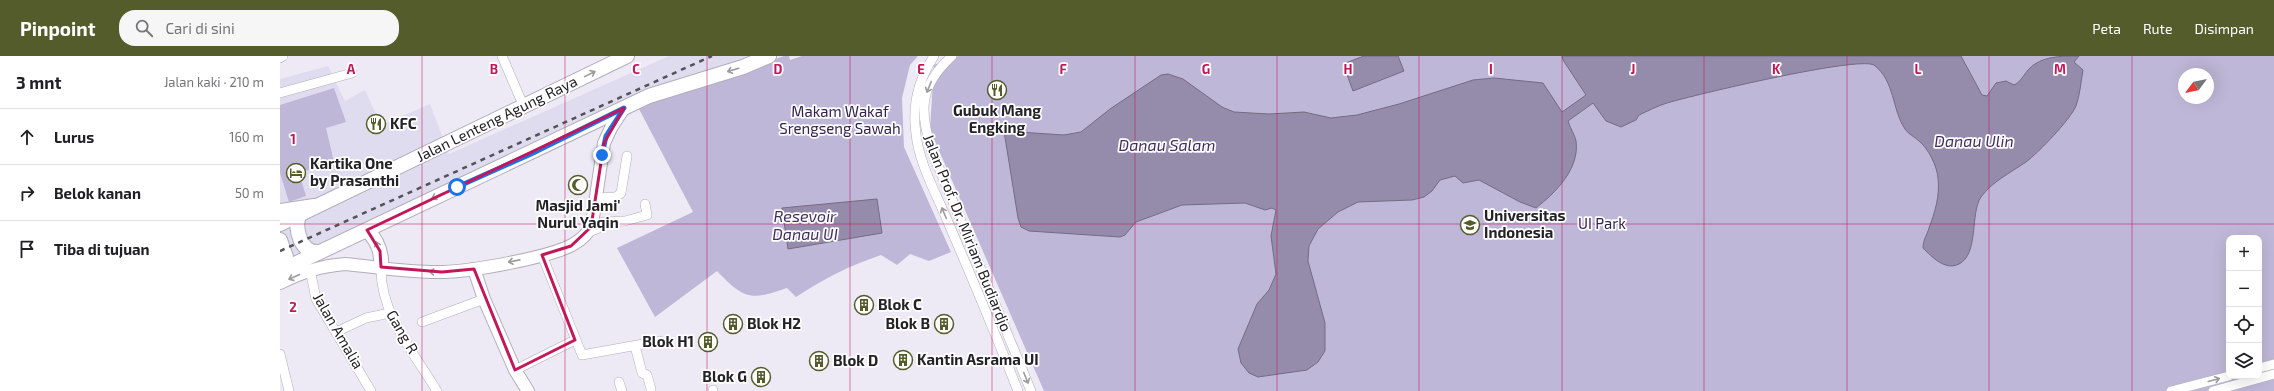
<!DOCTYPE html>
<html lang="id">
<head>
<meta charset="utf-8">
<style>
	:root { --surface:#fff; --page:#f6f6f6; --text:#202124; --muted:#757577; --line:#e0e0e0; --accent:#545c2b }
	body { margin:0; font-family:"Exo 2",sans-serif; background:var(--page); color:var(--text) }
	.controls { position:absolute; right:12px; bottom:12px; display:grid; overflow:hidden; border-radius:8px; box-shadow:0 4px 16px #0002 }
	.controls button { width:36px; height:36px; display:grid; place-items:center; padding:0; border:0; border-bottom:1px solid var(--line); background:var(--surface); color:var(--text); font:20px sans-serif }
	.compass { position:absolute; left:1898px; top:12px; width:36px; height:36px; border-radius:50%; background:var(--surface); box-shadow:0 4px 16px #0002; rotate:238deg }
	.stop { position:absolute; width:12px; height:12px; margin:-9px; border:3px solid #1a73e8; border-radius:50%; background:#fff }
	.stop.end { background:#1a73e8; border-color:#fff; box-shadow:0 1px 4px #0008 }
	.list { margin:0; padding:0; list-style:none }
	h2 { display:flex; justify-content:space-between; align-items:center; height:52px; margin:0; padding:0 16px; font-size:17px }
	h2 small { font-size:13px; font-weight:400; color:var(--muted) }
	.list li { display:grid; grid-template-columns:26px 1fr auto; gap:12px; align-items:center; box-sizing:border-box; height:56px; padding:0 16px; border-top:1px solid var(--line) }
	.list b { display:block; font-size:15px; white-space:nowrap }
	.list em { font-size:13px; font-style:normal; color:var(--muted) }
	.icon { flex:none; width:22px; height:22px; fill:none; stroke:currentColor; stroke-width:2; stroke-linecap:round; stroke-linejoin:round }
	.map { position:relative; flex:none; width:1994px; height:335px; overflow:hidden }
	header { display:flex; align-items:center; gap:24px; box-sizing:border-box; height:56px; padding:0 20px; background:var(--accent); color:#fff }
	header strong { font-size:19px }
	nav { display:flex; gap:22px; margin-inline-start:auto; font-size:14px }
	.search { width:280px; height:36px; background:var(--page); display:flex; align-items:center; gap:10px; box-sizing:border-box; padding:0 14px; border-radius:16px; color:var(--muted); font-size:15px }
	main { display:flex }
	aside { flex:1; background:var(--surface) }
	.map>svg:first-child { display:block }
	.built { fill:#e0dcef }
	.green { fill:#bfb7d7; fill-rule:evenodd }
	.water { fill:#958cac; stroke:#736c84 }
	.lines { fill:none; stroke-linecap:round; stroke-linejoin:round }
	.street-casing { stroke:#b1aeb9; stroke-width:10 }
	.secondary-casing { stroke:#b1aeb9; stroke-width:14 }
	.primary-casing { stroke:#b1aeb9; stroke-width:16 }
	.street { stroke:#fff; stroke-width:9 }
	.secondary { stroke:#fff; stroke-width:12 }
	.primary { stroke:#fff; stroke-width:14 }
	.rail { stroke:#535258; stroke-width:2.5; stroke-dasharray:5 5; stroke-linecap:butt }
	.oneway { stroke:#9c9c9d }
	.route { stroke:#1a73e8; stroke-width:5 }
	.marked { fill:none; stroke:#c2185b; stroke-width:3; stroke-linejoin:round }
	.grid { fill:none; stroke:#c2185b; stroke-width:1; stroke-opacity:0.55 }
	.labels { text-anchor:middle; stroke-width:3.5; stroke-linejoin:round; paint-order:stroke }
	.poi-label { font-size:15px; font-weight:bold; fill:#232226; stroke:#fff; text-anchor:start }
	.park-label { font-size:15px; fill:#32234e; stroke:#fff }
	.street-label { font-size:15px; fill:#232226; stroke:#fff }
	.water-label { font-size:16px; font-style:italic; fill:#40315e; stroke:#fff }
	.grid-label { font-size:13px; text-anchor:middle; font-weight:bold; fill:#c2185b; stroke:#fff; stroke-width:3.5; stroke-linejoin:round; paint-order:stroke }
</style>
</head>
<body>
<header>
<strong>Pinpoint</strong>
<div class="search"><svg class="icon" aria-label="search" viewBox="0 0 24 24"><circle cx="10" cy="10" r="6"/><path d="M15 15l6 6"/></svg>Cari di sini</div>
<nav><a>Peta</a><a>Rute</a><a>Disimpan</a></nav>
</header>
<main>
<aside>
<h2>3 mnt<small>Jalan kaki · 210 m</small></h2>
<ul class="list">
<li><svg class="icon" aria-label="ahead" viewBox="0 0 24 24"><path d="M12 20V5M6 11l6-6 6 6"/></svg><div><b>Lurus</b></div><em>160 m</em></li>
<li><svg class="icon" aria-label="right" viewBox="0 0 24 24"><path d="M7 20v-9h11M14 6l5 5-5 5"/></svg><div><b>Belok kanan</b></div><em>50 m</em></li>
<li><svg class="icon" aria-label="arrive" viewBox="0 0 24 24"><path d="M6 21V4h12l-3 4 3 4H6"/></svg><div><b>Tiba di tujuan</b></div></li>
</ul>
</aside>
<div class="map">
<svg width="1994" height="335" viewBox="0 0 1994 335">
	<rect width="100%" height="100%" fill="#edeaf6"/>
	<path class="built" d="M389,0H473L0,209V23L48,10L65,45L85,34L101,69L150,48L169,98Z"/>
	<g class="green">
		<path d="M504,0H509L510,4L522,0H638L630,9L622,42L624,91L671,196L649,205L630,198L617,209L601,199C569,210 545,222 516,241L507,232C470,245 464,243 437,215L375,261L337,192L413,156L358,51Z"/>
		<path d="M678,0H1994V335H764L650,74L654,9ZM1904,18H1928V42H1904ZM1949,182H1979V320H1949Z"/>
		<path d="M54,32L66,66L46,72L54,106L19,117L26,140L9,146L0,117V49Z"/>
	</g>
	<g class="water">
		<path d="M1084,0H1118L1124,15L1073,35L1063,8Z"/>
		<path d="M1282,0H1681L1702,39L1707,40L1716,27L1726,25L1734,29C1741,26 1744,18 1749,13C1761,0 1782,0 1799,0L1794,6L1803,14C1801,25 1800,39 1796,50C1790,64 1759,96 1746,106C1730,117 1713,125 1701,141C1690,157 1699,198 1679,208C1665,215 1652,201 1643,192C1643,184 1647,179 1649,172C1655,156 1660,140 1658,122C1657,110 1648,92 1639,85C1635,81 1628,78 1625,73C1612,54 1615,25 1594,9C1577,0 1414,39 1387,47C1377,50 1368,55 1359,59L1356,64L1341,71L1326,65L1313,47L1288,65C1290,72 1295,79 1296,85C1300,113 1275,137 1256,152L1240,146L1199,124L1183,127L1175,120L1160,124L1152,135L1144,141L1132,144L1078,146L1058,156L1038,173L1029,190L1028,205L1045,267V295L1038,306L1027,314L978,321L969,317L961,307L958,293L977,248L989,234L996,218L991,180L996,154L992,152L985,154L965,147L902,149L856,166L845,179L840,181L749,175L741,171L738,162L724,75L784,79L801,76L830,53L881,19L888,18L903,23L942,51L954,56L989,58L1024,56L1051,62L1077,59L1119,48L1193,24L1214,22L1263,27L1282,56L1306,39L1283,4Z"/>
		<path d="M597,143L602,177L508,193L502,152Z"/>
	</g>
	<g class="lines">
		<defs>
			<g id="street">
				<path d="M222,0L244,51"/>
				<path d="M654,0C638,24 632,50 636,78C639,108 657,139 668,166C692,222 716,279 738,335"/>
				<path d="M672,0C639,30 639,55 652,95L751,335"/>
				<path d="M0,2L3,0"/>
				<path d="M0,37L72,17"/>
				<path d="M316,142L336,141L341,137L347,100"/>
				<path d="M308,176L317,173L323,166L345,165L367,159L365,148"/>
				<path d="M262,199L302,299L380,285"/>
				<path d="M101,211C100,258 134,297 157,335"/>
				<path d="M30,213L36,243L91,335"/>
				<path d="M142,266L204,243"/>
				<path d="M56,276L86,262L110,257"/>
				<path d="M355,290L362,317L367,319L371,333"/>
				<path d="M0,298L9,335"/>
				<path d="M1979,312L1994,308"/>
				<path d="M235,314L295,284"/>
				<path d="M339,326L342,335"/>
				<path d="M433,334V335"/>
				<path d="M1891,335L1949,320"/>
				<path d="M1933,335L1994,318"/>
			</g>
			<g id="secondary">
				<path d="M0,154L34,149"/>
				<path d="M194,213L204,243L235,314L248,335"/>
				<path d="M0,227C23,216 40,210 65,208C97,211 131,217 163,216C192,215 267,202 292,189C301,184 309,177 312,168L324,87L331,72L344,52"/>
			</g>
			<g id="primary">
				<path d="M19,159C14,173 21,198 39,196"/>
				<path d="M0,168L347,0"/>
				<path d="M87,174C98,185 102,196 101,211"/>
				<path d="M0,184L6,201L0,214"/>
				<path d="M0,215L369,40L463,11L489,0"/>
			</g>
		</defs>
		<use href="#street" class="street-casing"/>
		<use href="#secondary" class="secondary-casing"/>
		<use href="#primary" class="primary-casing"/>
		<use href="#street" class="street"/>
		<use href="#secondary" class="secondary"/>
		<use href="#primary" class="primary"/>
		<path class="rail" d="M0,195L432,0"/>
	</g>
	<defs><path id="oneway-shaft" d="M-6 0H5M1.5-3L5.5 0L1.5 3" fill="none" stroke-width="1.6" stroke-linecap="round" stroke-linejoin="round"/></defs>
	<g class="oneway">
		<use href="#oneway-shaft" transform="translate(453 14) rotate(164)"/>
		<use href="#oneway-shaft" transform="translate(310 18) rotate(-26)"/>
		<use href="#oneway-shaft" transform="translate(649 31) rotate(112)"/>
		<use href="#oneway-shaft" transform="translate(157 140) rotate(154)"/>
		<use href="#oneway-shaft" transform="translate(664 157) rotate(-113)"/>
		<use href="#oneway-shaft" transform="translate(98 191) rotate(-110)"/>
		<use href="#oneway-shaft" transform="translate(234 205) rotate(169)"/>
		<use href="#oneway-shaft" transform="translate(155 216) rotate(-175)"/>
		<use href="#oneway-shaft" transform="translate(14 221) rotate(156)"/>
		<use href="#oneway-shaft" transform="translate(746 322) rotate(68)"/>
		<use href="#oneway-shaft" transform="translate(1934 324) rotate(-15)"/>
	</g>
	<g class="lines">
		<path class="route" d="M177,131L251,98L344,52L326,80L322,99"/>
	</g>
	<path class="marked" d="M344,52L324,87L311,171L291,190L262,199L295,284L235,314L194,213L162,216L101,211L100,195L87,174Z"/>
	<path class="grid" d="M142,0V335M285,0V335M427,0V335M570,0V335M712,0V335M855,0V335M997,0V335M1139,0V335M1282,0V335M1424,0V335M1567,0V335M1709,0V335M1852,0V335M0,168H1994"/>
	<defs>
		<symbol id="restaurant-ring" viewBox="-11 -11 22 22"><circle r="9.5" fill="#fff" stroke="#545c2b" stroke-width="1.5"/><path d="M-5-6h1v4h1v-4h1v4h1v-4h1v5L-1.5 .5V6h-2V.5L-5-1ZM5-6V6H3V1.5H1.5Q1.5-4 5-6Z" fill="#545c2b"/></symbol>
		<symbol id="hotel-ring" viewBox="-11 -11 22 22"><circle r="9.5" fill="#fff" stroke="#545c2b" stroke-width="1.5"/><path d="M-6-4.5h1.5V1H6V5H4.5V3h-9V5H-6ZM-4 0a1.8 1.8 0 1 1 3.6 0ZM.5 0V-2.5h3Q6-2.5 6 0Z" fill="#545c2b"/></symbol>
		<symbol id="mosque-ring" viewBox="-11 -11 22 22"><circle r="9.5" fill="#fff" stroke="#545c2b" stroke-width="1.5"/><path d="M3.5-4.9A6 6 0 1 0 3.5 4.9A5 5 0 1 1 3.5-4.9Z" fill="#545c2b"/></symbol>
		<symbol id="university-ring" viewBox="-11 -11 22 22"><circle r="9.5" fill="#fff" stroke="#545c2b" stroke-width="1.5"/><path d="M0-5L7-2L0 1L-7-2ZM-4 1L0 2.5L4 1V4Q0 6-4 4Z" fill="#545c2b"/></symbol>
		<symbol id="building-ring" viewBox="-11 -11 22 22"><circle r="9.5" fill="#fff" stroke="#545c2b" stroke-width="1.5"/><path d="M-4-6H4V6H1V3H-1V6H-4ZM-2.5-4.3h1.7v1.8h-1.7ZM.8-4.3h1.7v1.8H.8ZM-2.5-1h1.7V.8h-1.7ZM.8-1h1.7V.8H.8Z" fill="#545c2b"/></symbol>
	</defs>
	<g fill-rule="evenodd">
		<use href="#restaurant-ring" x="706" y="23" width="22" height="22"/>
		<use href="#restaurant-ring" x="85" y="57" width="22" height="22"/>
		<use href="#hotel-ring" x="5" y="106" width="22" height="22"/>
		<use href="#mosque-ring" x="287" y="118" width="22" height="22"/>
		<use href="#university-ring" x="1179" y="158" width="22" height="22"/>
		<use href="#building-ring" x="573" y="238" width="22" height="22"/>
		<use href="#building-ring" x="442" y="257" width="22" height="22"/>
		<use href="#building-ring" x="653" y="257" width="22" height="22"/>
		<use href="#building-ring" x="417" y="275" width="22" height="22"/>
		<use href="#building-ring" x="612" y="293" width="22" height="22"/>
		<use href="#building-ring" x="528" y="294" width="22" height="22"/>
		<use href="#building-ring" x="470" y="310" width="22" height="22"/>
	</g>
	<g class="labels">
		<g class="poi-label">
			<text x="717" y="60" text-anchor="middle">Gubuk Mang<tspan x="717" dy="17">Engking</tspan></text>
			<text x="110" y="73">KFC</text>
			<text x="30" y="113">Kartika One<tspan x="30" dy="17">by Prasanthi</tspan></text>
			<text x="298" y="155" text-anchor="middle">Masjid Jami'<tspan x="298" dy="17">Nurul Yaqin</tspan></text>
			<text x="1204" y="165">Universitas<tspan x="1204" dy="17">Indonesia</tspan></text>
			<text x="598" y="254">Blok C</text>
			<text x="467" y="273">Blok H2</text>
			<text x="650" y="273" text-anchor="end">Blok B</text>
			<text x="414" y="291" text-anchor="end">Blok H1</text>
			<text x="637" y="309">Kantin Asrama UI</text>
			<text x="553" y="310">Blok D</text>
			<text x="467" y="326" text-anchor="end">Blok G</text>
		</g>
		<g class="park-label">
			<text x="560" y="61">Makam Wakaf<tspan x="560" dy="17">Srengseng Sawah</tspan></text>
			<text x="1322" y="173">UI Park</text>
		</g>
		<g class="street-label">
			<text transform="translate(217 63) rotate(-26)" y="5">Jalan Lenteng Agung Raya</text>
			<text transform="translate(687 177) rotate(68)" y="5">Jalan Prof. Dr. Miriam Budiardjo</text>
			<text transform="translate(58 275) rotate(60)" y="5">Jalan Amalia</text>
			<text transform="translate(122 276) rotate(60)" y="5">Gang R</text>
		</g>
		<g class="water-label">
			<text x="1694" y="91">Danau Ulin</text>
			<text x="887" y="95">Danau Salam</text>
			<text x="525" y="166">Resevoir<tspan x="525" dy="18">Danau UI</tspan></text>
		</g>
	</g>
	<g class="grid-label">
		<text x="71" y="18">A</text>
		<text x="214" y="18">B</text>
		<text x="356" y="18">C</text>
		<text x="498" y="18">D</text>
		<text x="641" y="18">E</text>
		<text x="783" y="18">F</text>
		<text x="926" y="18">G</text>
		<text x="1068" y="18">H</text>
		<text x="1211" y="18">I</text>
		<text x="1353" y="18">J</text>
		<text x="1496" y="18">K</text>
		<text x="1638" y="18">L</text>
		<text x="1780" y="18">M</text>
		<text x="13" y="88">1</text>
		<text x="13" y="256">2</text>
	</g>
</svg>
<div class="controls">
<button>+</button>
<button>−</button>
<button><svg class="icon" aria-label="locate" viewBox="0 0 24 24"><circle cx="12" cy="12" r="6"/><path d="M12 2v4M12 18v4M2 12h4M18 12h4"/></svg></button>
<button><svg class="icon" aria-label="layers" viewBox="0 0 24 24"><path d="M12 4l9 5-9 5-9-5zM3 14l9 5 9-5"/></svg></button>
</div>
<svg class="compass" viewBox="-18 -18 36 36"><path d="M0-13l5 13h-10z" fill="#e53935"/><path d="M0 13l5-13h-10z" fill="#757577"/></svg>
<div class="stop" style="left:177px;top:131px"></div>
<div class="stop end" style="left:322px;top:99px"></div>
</div>
</main>
</body>
</html>
